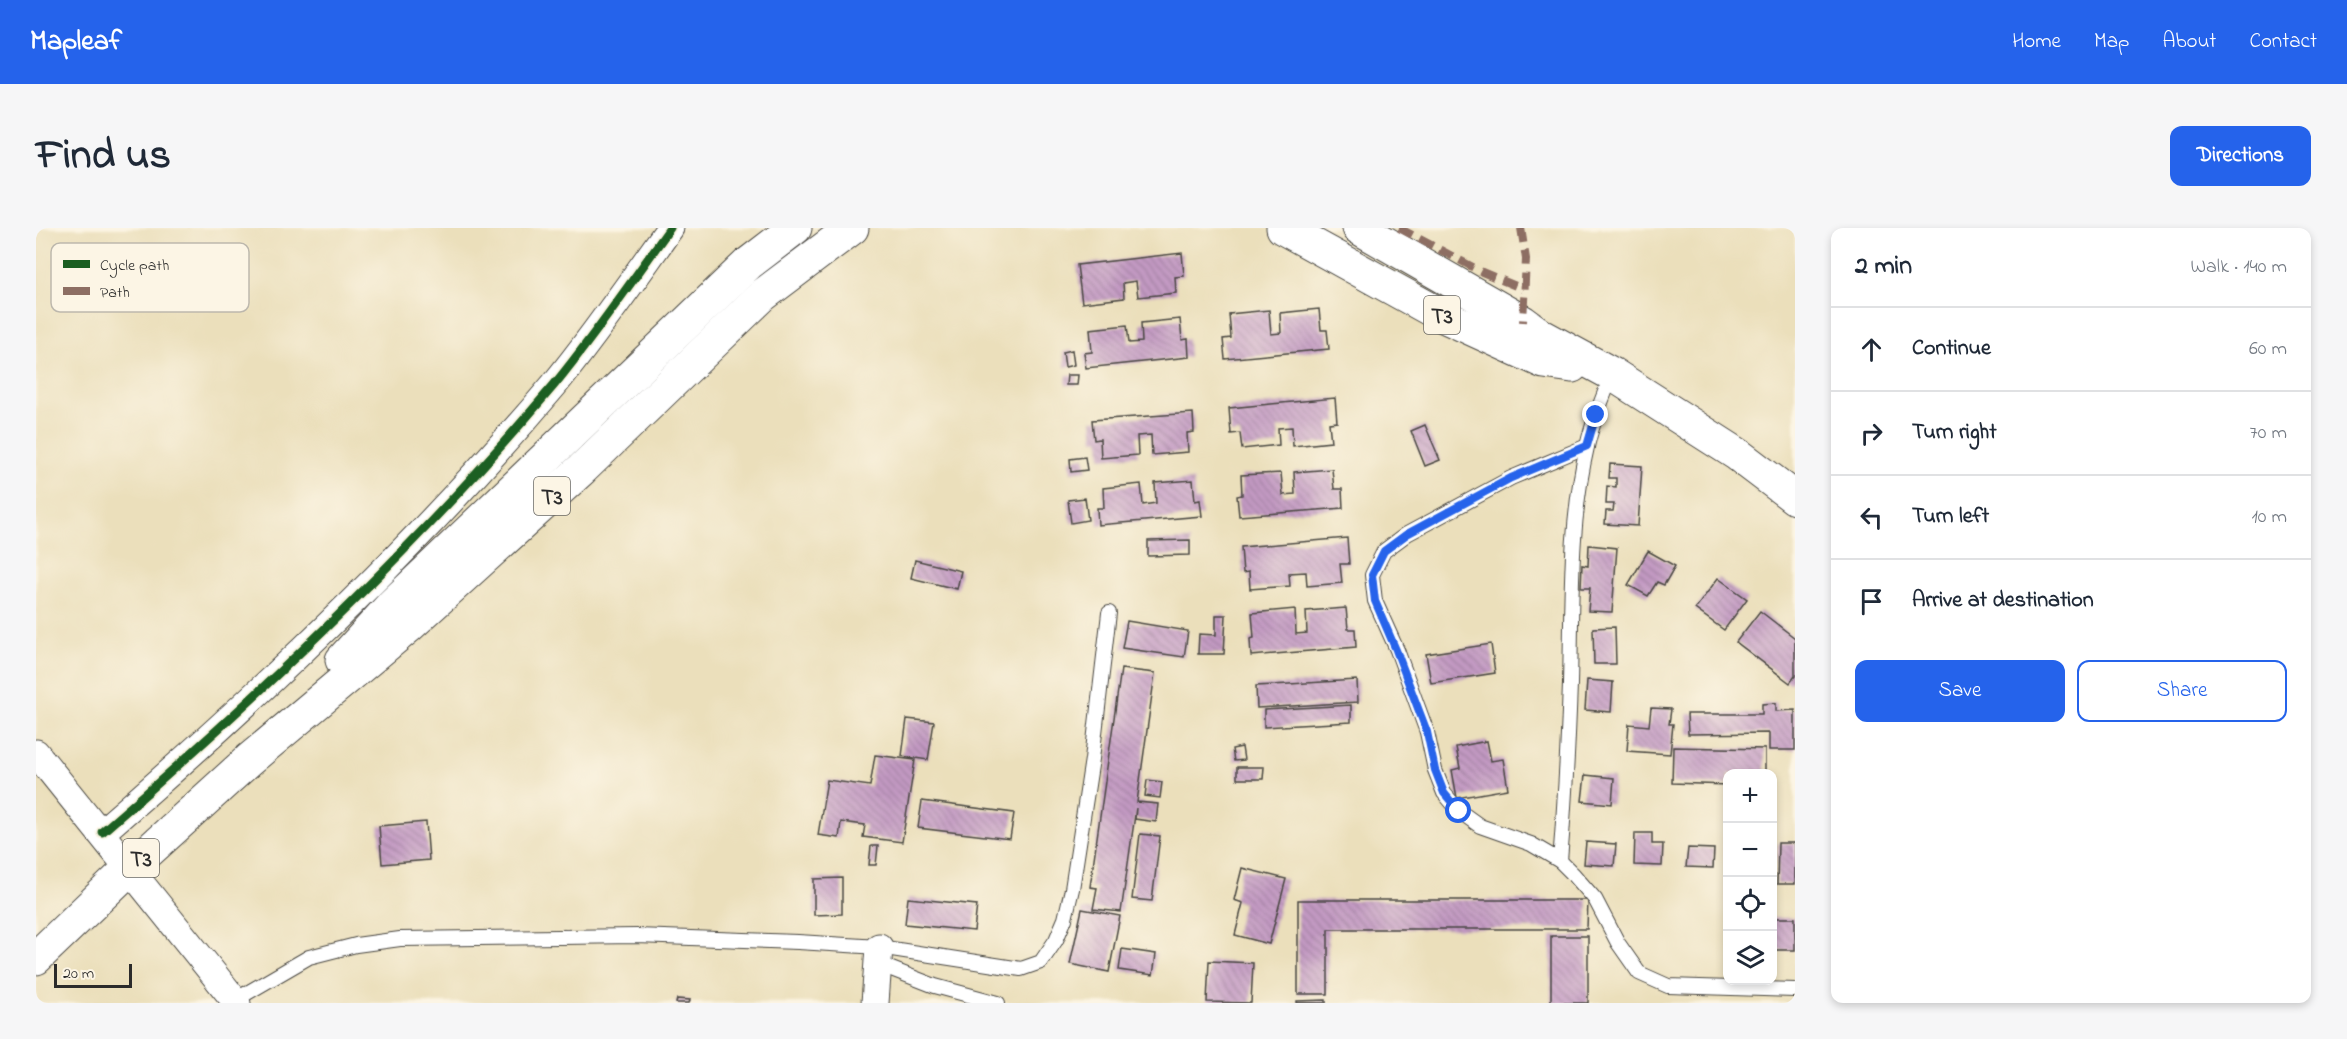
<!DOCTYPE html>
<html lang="en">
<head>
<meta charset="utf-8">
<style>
	:root { --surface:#fff; --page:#f6f6f7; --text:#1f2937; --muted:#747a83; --line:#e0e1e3; --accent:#2563eb }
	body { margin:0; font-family:"Indie Flower",sans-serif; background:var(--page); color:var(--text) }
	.controls { position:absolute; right:18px; bottom:18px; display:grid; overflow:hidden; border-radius:12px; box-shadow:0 3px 9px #0003 }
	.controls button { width:54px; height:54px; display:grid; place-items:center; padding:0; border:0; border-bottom:2px solid var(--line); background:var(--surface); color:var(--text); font:30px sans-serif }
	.scale { position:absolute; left:18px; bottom:15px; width:78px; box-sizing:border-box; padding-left:6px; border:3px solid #2b2b2b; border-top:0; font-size:16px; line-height:21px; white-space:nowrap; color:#2b2b2b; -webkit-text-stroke:4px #fcf5e5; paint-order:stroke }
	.stop { position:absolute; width:18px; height:18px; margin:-14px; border:4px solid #2563eb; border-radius:50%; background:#fff }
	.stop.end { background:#2563eb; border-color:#fff; box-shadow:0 2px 6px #0008 }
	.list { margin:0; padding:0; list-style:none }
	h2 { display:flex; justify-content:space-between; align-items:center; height:78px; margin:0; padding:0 24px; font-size:26px }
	h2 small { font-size:20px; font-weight:400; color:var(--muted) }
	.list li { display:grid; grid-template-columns:39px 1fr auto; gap:18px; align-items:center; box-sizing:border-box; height:84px; padding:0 24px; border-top:2px solid var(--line) }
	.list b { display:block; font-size:22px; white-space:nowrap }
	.list em { font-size:20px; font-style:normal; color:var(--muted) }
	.actions { display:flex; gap:12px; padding:18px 24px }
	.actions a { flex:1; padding:14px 0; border:2px solid var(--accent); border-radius:12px; text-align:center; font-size:21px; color:var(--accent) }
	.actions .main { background:var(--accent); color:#fff }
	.icon { flex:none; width:33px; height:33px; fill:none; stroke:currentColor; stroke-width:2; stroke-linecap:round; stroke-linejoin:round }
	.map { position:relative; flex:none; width:1759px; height:775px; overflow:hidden; border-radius:12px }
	header { display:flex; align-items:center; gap:36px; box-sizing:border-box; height:84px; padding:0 30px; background:var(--accent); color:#fff }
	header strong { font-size:28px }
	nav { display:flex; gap:33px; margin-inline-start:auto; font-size:21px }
	.intro { display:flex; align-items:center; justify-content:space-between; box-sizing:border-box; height:144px; padding:0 36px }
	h1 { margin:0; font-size:42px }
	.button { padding:15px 27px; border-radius:12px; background:var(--accent); color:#fff; font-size:21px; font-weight:700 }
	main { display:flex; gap:36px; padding:0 36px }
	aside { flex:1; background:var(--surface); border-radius:12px; box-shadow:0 3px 9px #0003 }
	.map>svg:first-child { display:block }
	.building { fill:url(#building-back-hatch) }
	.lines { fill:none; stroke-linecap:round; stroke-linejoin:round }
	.lane-casing { stroke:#484641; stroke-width:16 }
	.street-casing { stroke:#484641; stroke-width:29 }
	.highway-casing { stroke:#484641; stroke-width:35 }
	.lane { stroke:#fff; stroke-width:14 }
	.street { stroke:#fff; stroke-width:27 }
	.highway { stroke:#fff; stroke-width:33 }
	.quiet { stroke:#8d6e63; stroke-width:8; stroke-dasharray:15 8; stroke-linecap:butt }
	.cycleway-casing { stroke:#fcf5e5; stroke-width:13 }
	.cycleway { stroke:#1b5e20; stroke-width:9 }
	.route { stroke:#2563eb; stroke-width:8 }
	.labels { text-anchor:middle; stroke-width:6; stroke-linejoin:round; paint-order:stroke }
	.shield { fill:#fcf5e5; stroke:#6a6863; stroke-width:1.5 }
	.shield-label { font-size:22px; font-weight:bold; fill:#2b2b2b }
	.key { fill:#fcf5e5; stroke:#bdb8ad; stroke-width:1.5 }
	.key-label { font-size:16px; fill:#2b2b2b }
</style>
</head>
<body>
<header>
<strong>Mapleaf</strong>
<nav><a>Home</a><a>Map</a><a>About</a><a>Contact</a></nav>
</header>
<div class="intro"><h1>Find us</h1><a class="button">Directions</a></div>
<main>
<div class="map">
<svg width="1759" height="775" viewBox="0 0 1759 775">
	<defs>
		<pattern id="building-back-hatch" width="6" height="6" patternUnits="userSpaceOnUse" patternTransform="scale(1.5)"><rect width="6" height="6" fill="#c39ac3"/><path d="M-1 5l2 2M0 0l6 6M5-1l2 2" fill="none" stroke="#9f7e9f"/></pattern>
	</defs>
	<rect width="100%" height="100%" fill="#fcf5e5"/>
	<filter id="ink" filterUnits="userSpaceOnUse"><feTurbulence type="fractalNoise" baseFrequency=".0167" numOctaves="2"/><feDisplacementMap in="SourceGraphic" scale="12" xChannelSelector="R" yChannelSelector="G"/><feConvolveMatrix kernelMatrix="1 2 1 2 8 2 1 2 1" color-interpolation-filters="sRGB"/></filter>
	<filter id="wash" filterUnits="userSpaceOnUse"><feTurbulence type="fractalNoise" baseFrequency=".008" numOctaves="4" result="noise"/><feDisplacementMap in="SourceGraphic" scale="24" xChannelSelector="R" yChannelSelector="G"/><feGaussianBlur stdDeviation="1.35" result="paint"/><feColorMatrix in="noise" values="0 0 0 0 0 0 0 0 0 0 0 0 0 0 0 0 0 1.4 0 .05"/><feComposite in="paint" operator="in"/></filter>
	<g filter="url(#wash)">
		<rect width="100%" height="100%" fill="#ebdfbb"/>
		<g id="blocks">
			<g class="building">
				<path d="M1146,25L1148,48L1139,49L1140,65L1102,69L1100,53L1087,55L1088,70L1046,75L1041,37Z"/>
				<path d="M1283,81L1285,102H1291L1293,121L1189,131L1187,111L1195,110L1193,86L1233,82L1235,106L1245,105L1244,85Z"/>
				<path d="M1144,91L1146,112L1152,111L1153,129L1050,140L1048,125L1056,124L1054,101L1091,97L1093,115L1106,114L1105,95Z"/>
				<path d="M1036,122L1038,137L1029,139L1027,124Z"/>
				<path d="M1031,147H1042L1041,157H1030Z"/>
				<path d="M1299,170L1301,194L1293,195L1295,214L1257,218L1256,199L1242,200L1243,217L1206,221L1204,205L1195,206L1193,180Z"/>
				<path d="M1157,185L1158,204L1151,205L1152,224L1116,227L1115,207L1101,208L1102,227L1065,230L1064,211L1058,212L1056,192Z"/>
				<path d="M1389,197L1404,232L1389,238L1375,203Z"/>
				<path d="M1049,229L1051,242L1035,244L1034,231Z"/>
				<path d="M1574,236L1606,238L1602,298L1569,296L1570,283H1577L1578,276H1570L1571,258L1580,259V250H1573Z"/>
				<path d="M1296,241L1298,261H1306L1307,280L1203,288L1201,268L1206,267L1205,247L1245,245L1247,267L1259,266L1258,244Z"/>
				<path d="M1157,252L1159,273L1164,272L1166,288L1062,297L1061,280H1068L1067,260L1105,256L1107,277L1120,275L1119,255Z"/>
				<path d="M1049,270L1052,292L1035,295L1032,272Z"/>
				<path d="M1311,310L1313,336H1304L1306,355L1271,358L1270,344L1253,345L1254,358L1214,361L1213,344L1207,345L1205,319Z"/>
				<path d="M1154,312V327L1112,328V313Z"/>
				<path d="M1553,317L1581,320L1576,384L1552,383L1554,360H1545L1546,337L1552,338Z"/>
				<path d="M1612,323L1639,338L1628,357L1621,354L1612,368L1592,357Z"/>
				<path d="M879,332L925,343L921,361L875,350Z"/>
				<path d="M1682,350L1711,371L1688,402L1659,381Z"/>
				<path d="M1310,380L1312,401H1319L1320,419L1215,428L1214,411L1218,410L1216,385L1259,381L1260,406L1271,405L1270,383Z"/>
				<path d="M1724,383L1759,410V448L1754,455L1700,414Z"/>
				<path d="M1180,387H1190L1188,426H1162L1163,406L1180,407Z"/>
				<path d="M1091,393L1152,403L1148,429L1086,420Z"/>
				<path d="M1579,399L1580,436H1558L1557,400Z"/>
				<path d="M1455,416L1459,445L1395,455L1390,426Z"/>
				<path d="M1085,441L1119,445L1101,574L1122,576L1120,594L1099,591L1100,580L1085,684L1057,681L1061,660L1054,659Z"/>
				<path d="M1321,452L1322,474L1221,480L1220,458Z"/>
				<path d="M1551,452L1577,454L1575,484L1549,482Z"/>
				<path d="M1740,475V483L1759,482V522H1733V505L1652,506L1651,486H1726V476Z"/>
				<path d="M1315,477V494L1228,499V482Z"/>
				<path d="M1615,480L1635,481L1633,496H1637L1634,526L1591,523L1593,496L1613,498Z"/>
				<path d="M871,491L898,494L892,532L866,528Z"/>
				<path d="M1451,513L1455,533L1467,531L1472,561L1421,570L1416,542L1424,540L1420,519Z"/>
				<path d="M1206,519L1208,532L1198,533L1196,521Z"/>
				<path d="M1637,519L1729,521V546H1692V557L1636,555Z"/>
				<path d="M839,527L879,532L866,614L827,609L829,597L805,594L803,610L782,607L791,552L834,558Z"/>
				<path d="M1201,539H1228L1227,551H1201Z"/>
				<path d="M1549,547L1578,550L1576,576L1546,573Z"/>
				<path d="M1111,552L1126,554L1124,570L1109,568Z"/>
				<path d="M886,573L978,585L974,611L882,600Z"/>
				<path d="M390,594L393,632L346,636L343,598Z"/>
				<path d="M1599,605H1616V616H1627L1626,638L1598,637Z"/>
				<path d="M1104,606L1124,608L1116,673L1096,671Z"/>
				<path d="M1550,614L1580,616L1578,638L1548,636Z"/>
				<path d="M1742,615H1759V656H1741Z"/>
				<path d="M835,618H842L840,637H833Z"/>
				<path d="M1652,620L1678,621L1677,640L1650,639Z"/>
				<path d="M1206,640L1250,651L1233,716L1199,707L1207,675L1198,672Z"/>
				<path d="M806,650V686L778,687V651Z"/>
				<path d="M872,670L941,677L938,703L869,696Z"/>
				<path d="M1262,672H1552L1551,701H1292V766H1262Z"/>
				<path d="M1046,681L1084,688L1073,744L1034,736Z"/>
				<rect x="1736" y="690" width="23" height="32"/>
				<rect x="1515" y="708" width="37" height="67"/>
				<path d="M1086,721L1120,726L1117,747L1083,742Z"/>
				<path d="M1173,733L1217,735L1215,775L1171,774Z"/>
				<path d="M641,771L654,772L653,775H640Z"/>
				<path d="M1290,772V775H1261V773Z"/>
			</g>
		</g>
	</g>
	<g filter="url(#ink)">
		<use href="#blocks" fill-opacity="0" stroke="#484641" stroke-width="1.5"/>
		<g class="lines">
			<defs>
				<g id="lane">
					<path d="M1551,218L1475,250L1371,306L1348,323L1336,347L1339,373L1361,422L1391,504L1399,542L1408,565L1423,583L1444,598L1495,616L1524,633L1538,647L1559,671L1582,715L1603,745L1632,758L1759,762"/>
					<path d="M1524,633C1529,574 1532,515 1534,456C1536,377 1533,296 1551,219C1556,194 1567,170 1576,146"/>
					<path d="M840,735L899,758L962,775"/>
					<path d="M199,772L273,729L320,717L364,711L601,708L762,714L843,719L985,741L1005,734L1020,712L1029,691L1036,661L1056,531L1073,385"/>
				</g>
				<g id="street">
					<path d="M0,525L201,775"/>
					<path d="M66,604C226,466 381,319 518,157C559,107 596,53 634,0"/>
					<path d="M839,775L843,719"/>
				</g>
				<g id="highway">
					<path d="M1247,0L1401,85L1508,134L1536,138"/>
					<path d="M1323,0L1487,94L1506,108L1576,146L1701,226L1759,270"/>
					<path d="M306,432L356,377L712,36L759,0"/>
					<path d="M0,730L93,641L213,532L373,398L546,241L727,67L816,0"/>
				</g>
			</defs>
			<use href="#lane" class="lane-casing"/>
			<use href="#street" class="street-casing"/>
			<use href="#highway" class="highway-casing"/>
			<use href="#lane" class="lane"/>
			<use href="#street" class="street"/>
			<use href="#highway" class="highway"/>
			<g class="quiet">
				<path d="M1363,0L1446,44L1487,61"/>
				<path d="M1485,0L1490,31L1487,94"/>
			</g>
			<defs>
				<path id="cycleway" d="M66,604C226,466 381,319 518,157C559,107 596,53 634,0"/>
			</defs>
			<use href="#cycleway" class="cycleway-casing"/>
			<use href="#cycleway" class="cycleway"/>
		</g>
	</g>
	<g class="lines" filter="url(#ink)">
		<path class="route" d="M1423,583L1408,565L1399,542L1391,504L1360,422L1339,373L1336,347L1348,323L1371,306L1475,250L1551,218L1560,187"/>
	</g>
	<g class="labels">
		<g class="shield">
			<rect x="1388" y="68" width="36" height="38" rx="4.5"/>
			<rect x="498" y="249" width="36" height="38" rx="4.5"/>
			<rect x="87" y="611" width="36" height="38" rx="4.5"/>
		</g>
		<g class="shield-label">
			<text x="1406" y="95">T3</text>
			<text x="516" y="276">T3</text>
			<text x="105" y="638">T3</text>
		</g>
	</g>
	<rect x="15" y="15" width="198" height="69" rx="9" class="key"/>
	<rect x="27" y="32" width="27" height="8" fill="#1b5e20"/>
	<rect x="27" y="59" width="27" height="8" fill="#8d6e63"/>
	<g class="key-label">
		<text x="64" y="42">Cycle path</text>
		<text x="64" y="69">Path</text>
	</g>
</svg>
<div class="controls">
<button>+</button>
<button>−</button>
<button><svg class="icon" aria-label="locate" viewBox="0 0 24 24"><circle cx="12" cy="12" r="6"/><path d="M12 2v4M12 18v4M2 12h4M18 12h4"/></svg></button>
<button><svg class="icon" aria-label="layers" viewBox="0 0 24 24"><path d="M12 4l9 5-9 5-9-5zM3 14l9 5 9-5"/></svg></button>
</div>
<div class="scale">20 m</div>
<div class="stop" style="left:1423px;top:583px"></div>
<div class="stop end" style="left:1560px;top:187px"></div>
</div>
<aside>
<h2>2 min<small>Walk · 140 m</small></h2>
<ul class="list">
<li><svg class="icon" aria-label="ahead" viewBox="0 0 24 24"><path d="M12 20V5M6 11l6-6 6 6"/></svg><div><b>Continue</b></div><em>60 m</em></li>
<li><svg class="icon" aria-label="right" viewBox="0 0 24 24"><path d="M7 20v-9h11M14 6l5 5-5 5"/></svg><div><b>Turn right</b></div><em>70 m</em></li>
<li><svg class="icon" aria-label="left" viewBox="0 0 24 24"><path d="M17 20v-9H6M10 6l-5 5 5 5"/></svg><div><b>Turn left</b></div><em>10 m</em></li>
<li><svg class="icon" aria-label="arrive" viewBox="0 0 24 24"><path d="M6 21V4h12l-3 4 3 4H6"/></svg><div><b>Arrive at destination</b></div></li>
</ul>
<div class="actions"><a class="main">Save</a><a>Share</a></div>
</aside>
</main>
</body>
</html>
